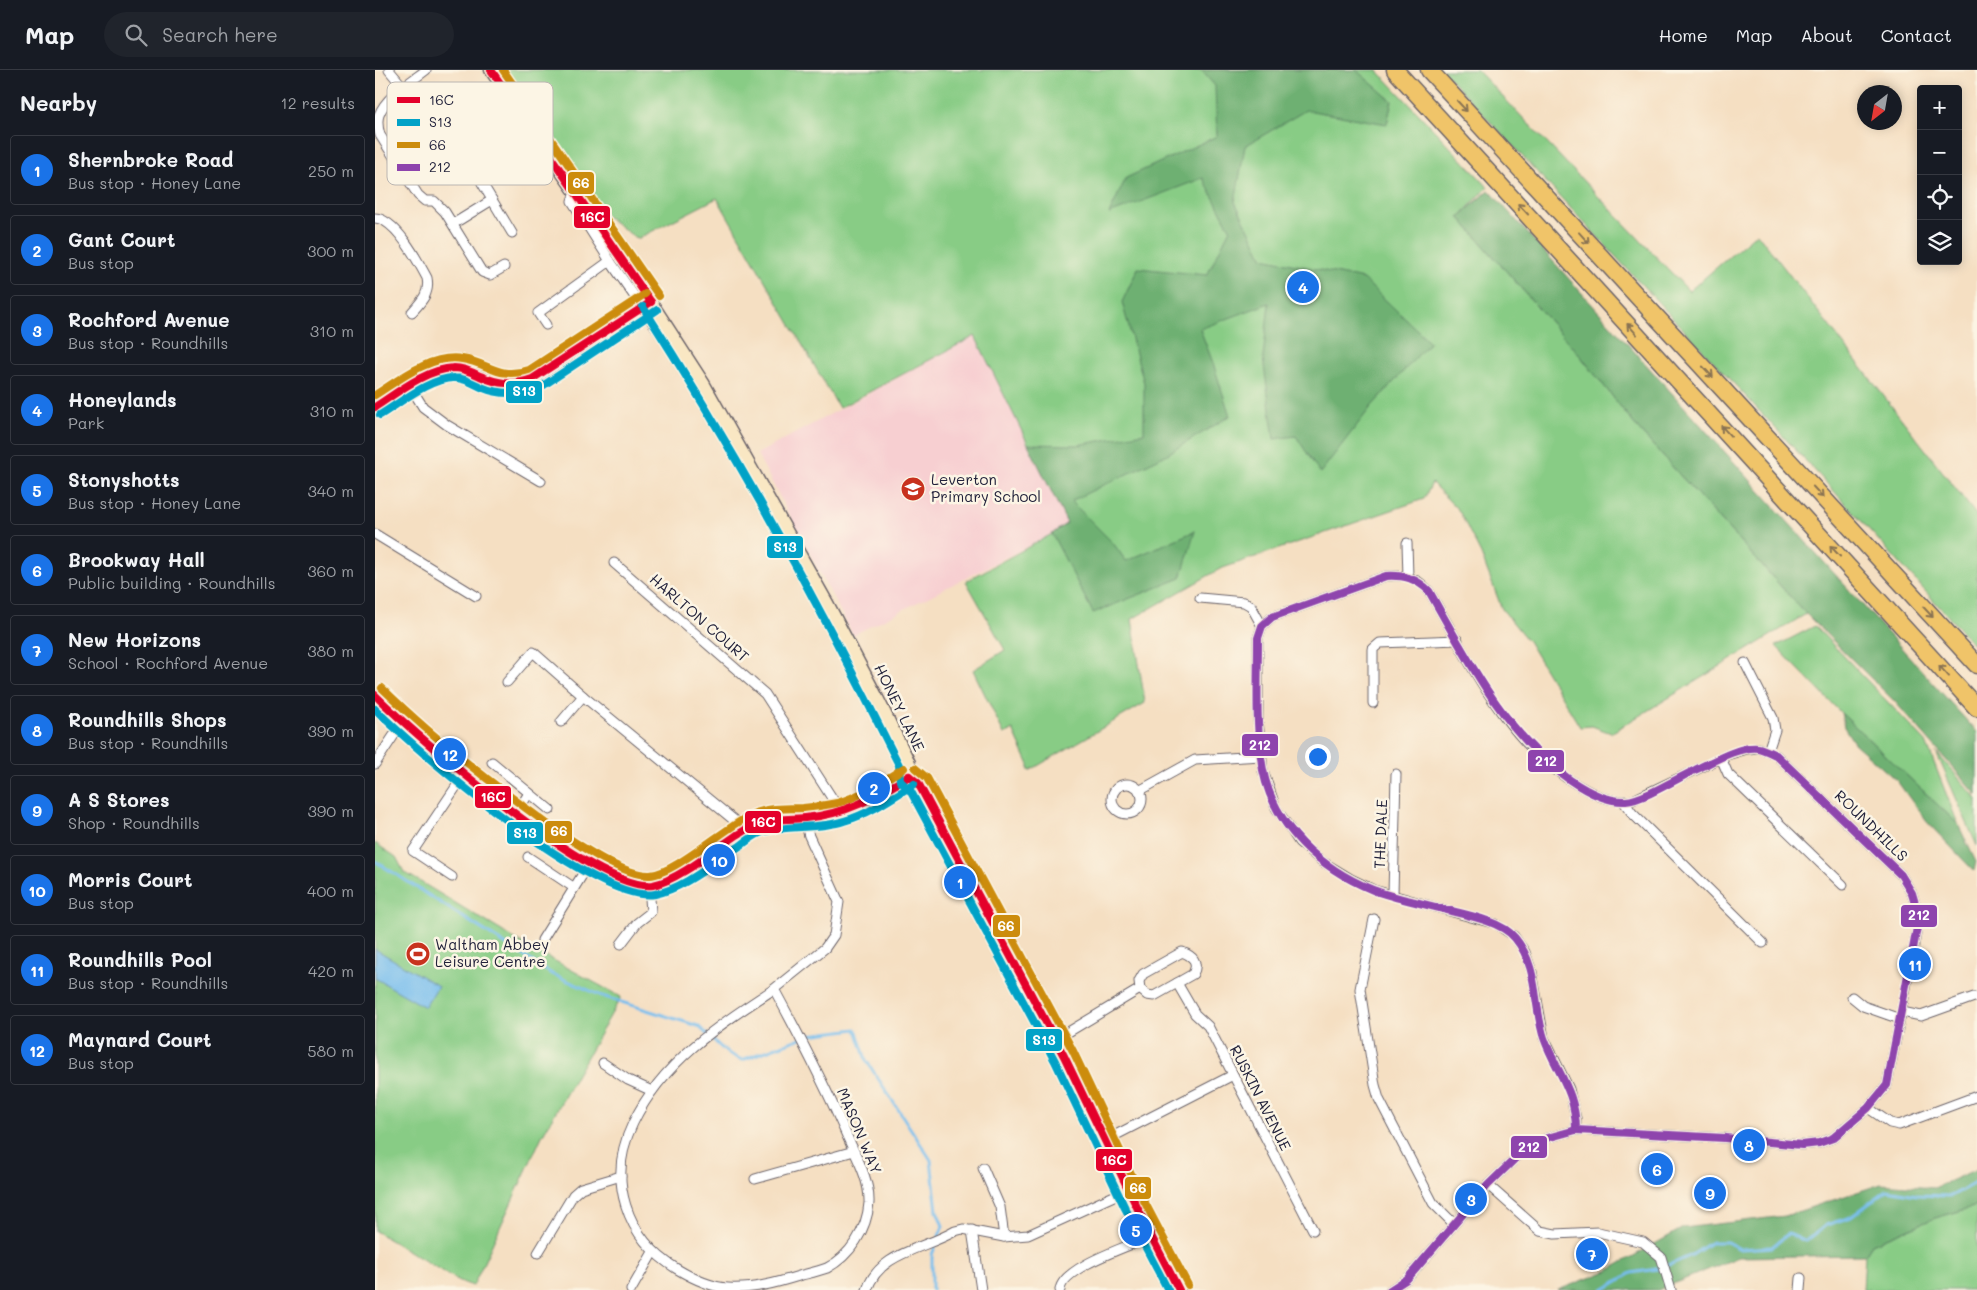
<!DOCTYPE html>
<html lang="en">
<head>
<meta charset="utf-8">
<style>
	:root { --surface:#171b24; --page:#20242c; --text:#f1f3f6; --muted:#9ea1a6; --line:#363941; --accent:#1a73e8 }
	body { margin:0; font-family:Mali,sans-serif; background:var(--page); color:var(--text) }
	.controls { position:absolute; right:15px; top:15px; display:grid; overflow:hidden; border-radius:5px; box-shadow:0 2px 12px #0003 }
	.controls button { width:45px; height:45px; display:grid; place-items:center; padding:0; border:0; border-bottom:1px solid var(--line); background:var(--surface); color:var(--text); font:25px sans-serif }
	.compass { position:absolute; left:1482px; top:15px; width:45px; height:45px; border-radius:50%; background:var(--surface); box-shadow:0 2px 12px #0003; rotate:211deg }
	.you { position:absolute; left:942px; top:686px; width:18px; height:18px; margin:-12px; border:4px solid #fff; border-radius:50%; background:#1a73e8; box-shadow:0 0 0 8px #1a73e833 }
	.badge { display:grid; place-items:center; width:32px; height:32px; border-radius:50%; background:var(--accent); color:#fff; font-size:16px; font-weight:700 }
	.pin { position:absolute; translate:-50% -50%; border:2px solid #fff; box-shadow:0 1px 5px #0006 }
	.list { margin:0; padding:0; list-style:none }
	h2 { display:flex; justify-content:space-between; align-items:center; height:65px; margin:0; padding:0 20px; font-size:21px }
	h2 small { font-size:16px; font-weight:400; color:var(--muted) }
	.list li { display:grid; grid-template-columns:32px 1fr auto; gap:15px; align-items:center; box-sizing:border-box; height:70px; margin:0 10px 10px; padding:0 10px; border:1px solid var(--line); border-radius:5px }
	.list b { display:block; font-size:19px; white-space:nowrap }
	.list p { margin:0; font-size:16px; white-space:nowrap; color:var(--muted) }
	.list em { font-size:16px; font-style:normal; color:var(--muted) }
	.icon { flex:none; width:28px; height:28px; fill:none; stroke:currentColor; stroke-width:2; stroke-linecap:round; stroke-linejoin:round }
	.map { position:relative; flex:none; width:1602px; height:1220px; overflow:hidden }
	header { display:flex; align-items:center; gap:30px; box-sizing:border-box; height:70px; padding:0 25px; background:var(--surface); border-bottom:1px solid var(--line) }
	header strong { font-size:24px }
	nav { display:flex; gap:28px; margin-inline-start:auto; font-size:18px }
	.search { width:350px; height:45px; background:var(--page); display:flex; align-items:center; gap:12px; box-sizing:border-box; padding:0 18px; border-radius:28px; color:var(--muted); font-size:19px }
	main { display:flex }
	aside { flex:1; background:var(--surface) }
	.map>svg:first-child { display:block }
	.built { fill:#f7cfd1 }
	.green { fill:#88cc85; stroke:#557760 }
	.forest { fill:#6eb072; stroke:#486956 }
	.water { fill:#77beee; stroke:#4c7094 }
	.lines { fill:none; stroke-linecap:round; stroke-linejoin:round }
	.stream { stroke:#77beee; stroke-width:3 }
	.street-casing { stroke:#6c646a; stroke-width:11 }
	.secondary-casing { stroke:#6c646a; stroke-width:15 }
	.highway-casing { stroke:#6c646a; stroke-width:19 }
	.street { stroke:#fff; stroke-width:9 }
	.secondary { stroke:#f9e7c3; stroke-width:12 }
	.highway { stroke:#f0c469; stroke-width:16 }
	.bus-1-casing { stroke:#fcf5e5; stroke-width:11 }
	.bus-2-casing { stroke:#fcf5e5; stroke-width:11 }
	.bus-3-casing { stroke:#fcf5e5; stroke-width:11 }
	.bus-4-casing { stroke:#fcf5e5; stroke-width:11 }
	.bus-1 { stroke:#e4002b; stroke-width:8 }
	.bus-2 { stroke:#02a2c7; stroke-width:8 }
	.bus-3 { stroke:#cc8c0c; stroke-width:8 }
	.bus-4 { stroke:#8e44ad; stroke-width:8 }
	.oneway { stroke:#897352 }
	.labels { text-anchor:middle; stroke-width:5; stroke-linejoin:round; paint-order:stroke }
	.poi-label { font-size:15px; fill:#22223b; stroke:#fcf5e5; text-anchor:start }
	.street-label { font-size:15px; fill:#22223b; stroke:#fcf5e5 }
	.key { fill:#fcf5e5; stroke:#bbb6b2; stroke-width:1 }
	.key-label { font-size:14px; fill:#22223b }
	.line-badge { stroke:#fcf5e5; stroke-width:2 }
	.badge-label { font-size:14px; text-anchor:middle; font-weight:bold; fill:#fff }
</style>
</head>
<body>
<header>
<strong>Map</strong>
<div class="search"><svg class="icon" aria-label="search" viewBox="0 0 24 24"><circle cx="10" cy="10" r="6"/><path d="M15 15l6 6"/></svg>Search here</div>
<nav><a>Home</a><a>Map</a><a>About</a><a>Contact</a></nav>
</header>
<main>
<aside>
<h2>Nearby<small>12 results</small></h2>
<ul class="list">
<li><span class="badge">1</span><div><b>Shernbroke Road</b><p>Bus stop · Honey Lane</p></div><em>250 m</em></li>
<li><span class="badge">2</span><div><b>Gant Court</b><p>Bus stop</p></div><em>300 m</em></li>
<li><span class="badge">3</span><div><b>Rochford Avenue</b><p>Bus stop · Roundhills</p></div><em>310 m</em></li>
<li><span class="badge">4</span><div><b>Honeylands</b><p>Park</p></div><em>310 m</em></li>
<li><span class="badge">5</span><div><b>Stonyshotts</b><p>Bus stop · Honey Lane</p></div><em>340 m</em></li>
<li><span class="badge">6</span><div><b>Brookway Hall</b><p>Public building · Roundhills</p></div><em>360 m</em></li>
<li><span class="badge">7</span><div><b>New Horizons</b><p>School · Rochford Avenue</p></div><em>380 m</em></li>
<li><span class="badge">8</span><div><b>Roundhills Shops</b><p>Bus stop · Roundhills</p></div><em>390 m</em></li>
<li><span class="badge">9</span><div><b>A S Stores</b><p>Shop · Roundhills</p></div><em>390 m</em></li>
<li><span class="badge">10</span><div><b>Morris Court</b><p>Bus stop</p></div><em>400 m</em></li>
<li><span class="badge">11</span><div><b>Roundhills Pool</b><p>Bus stop · Roundhills</p></div><em>420 m</em></li>
<li><span class="badge">12</span><div><b>Maynard Court</b><p>Bus stop</p></div><em>580 m</em></li>
</ul>
</aside>
<div class="map">
<svg width="1602" height="1220" viewBox="0 0 1602 1220">
	<rect width="100%" height="100%" fill="#fcf5e5"/>
	<filter id="ink" filterUnits="userSpaceOnUse"><feTurbulence type="fractalNoise" baseFrequency=".02" numOctaves="2"/><feDisplacementMap in="SourceGraphic" scale="10" xChannelSelector="R" yChannelSelector="G"/><feConvolveMatrix kernelMatrix="1 2 1 2 8 2 1 2 1" color-interpolation-filters="sRGB"/></filter>
	<filter id="wash" filterUnits="userSpaceOnUse"><feTurbulence type="fractalNoise" baseFrequency=".0096" numOctaves="4" result="noise"/><feDisplacementMap in="SourceGraphic" scale="20" xChannelSelector="R" yChannelSelector="G"/><feGaussianBlur stdDeviation="1.12" result="paint"/><feColorMatrix in="noise" values="0 0 0 0 0 0 0 0 0 0 0 0 0 0 0 0 0 1.4 0 .05"/><feComposite in="paint" operator="in"/></filter>
	<g filter="url(#wash)">
		<rect width="100%" height="100%" fill="#f5dfc2"/>
		<path class="built" d="M600,266L692,453L677,464L478,565L382,384Z"/>
		<g class="green">
			<path d="M121,0H1002L1113,117L1084,147L1207,288L1264,360L1431,544L1236,663L1217,656L1205,657L1153,571L1127,539L1106,484L1084,441L1057,413L1049,429L845,499L757,549L770,633L654,701V695L638,660L629,664L598,600L630,580L591,511L677,464L692,453L600,266L464,338L342,128L262,169L200,122Z"/>
			<path d="M1067,0H1102L1314,221L1382,163L1602,446V578L1457,419Z"/>
			<path d="M1440,556L1551,672L1583,754L1466,643L1401,576Z"/>
			<path d="M1561,682L1602,729V776Z"/>
			<path d="M0,773L21,787L29,802L140,869L246,927L167,1066L98,1216L84,1211L0,1161Z"/>
			<path d="M1602,1136V1220H1488L1490,1185L1497,1174L1560,1148Z"/>
		</g>
		<g class="forest">
			<path d="M826,0H981L1017,31L1012,54L931,40L870,76L860,132L888,188L988,209L1055,272L996,337L945,403L921,366L899,369L888,288L894,233L825,259L838,293L855,346L789,386L696,431L738,473L751,491L820,461L806,508L718,543L677,464L692,453L653,374L702,375L769,363V313L747,232L763,198L832,205L855,159L828,108L734,144L751,108L842,66L840,16Z"/>
			<path d="M1114,120L1602,662V725L1521,633L1431,544L1264,360L1207,288L1084,147Z"/>
			<path d="M1466,643L1583,754L1601,792L1599,801L1552,752L1522,711L1479,673L1469,657Z"/>
			<path d="M1602,1099V1136L1560,1148L1497,1174L1490,1185L1364,1187L1283,1220H1183L1232,1201L1308,1158L1410,1146L1506,1114L1559,1118Z"/>
		</g>
		<path class="water" d="M0,879L63,916L50,937L0,908Z"/>
		<g class="lines">
			<g class="stream">
				<path d="M0,791L177,904L227,926L323,956L351,982L367,990L434,965L481,959L491,990L556,1090L562,1141L568,1156L564,1166"/>
				<path d="M557,1220V1185L562,1171"/>
				<path d="M1228,1220L1256,1203L1282,1199L1299,1193L1317,1185L1337,1172H1352L1365,1179L1397,1177L1413,1164L1431,1171L1451,1155L1476,1147L1512,1120L1542,1125L1576,1126L1602,1112"/>
			</g>
		</g>
	</g>
	<g filter="url(#ink)">
		<g class="lines">
			<defs>
				<g id="street">
					<path d="M14,0L29,18"/>
					<path d="M51,0C36,12 11,26 4,45C2,51 3,58 5,65L43,125L50,131H59L70,142L107,202L115,205L129,197"/>
					<path d="M107,113L137,163"/>
					<path d="M200,122L197,131L235,191L318,311L328,313"/>
					<path d="M0,148C21,149 43,191 52,208C55,223 47,231 37,242"/>
					<path d="M78,154L117,130"/>
					<path d="M171,255L163,243L235,191"/>
					<path d="M35,316L48,337L72,355L166,411"/>
					<path d="M0,337C19,325 57,297 79,298C93,298 102,305 115,310C131,317 147,314 163,307L276,232"/>
					<path d="M0,464L101,526"/>
					<path d="M1032,473L1033,507"/>
					<path d="M239,493L390,624L466,742"/>
					<path d="M825,528L869,532L876,536L887,556"/>
					<path d="M1370,593L1398,648L1400,660L1393,681"/>
					<path d="M132,612L158,582L208,626"/>
					<path d="M0,625C52,678 110,722 170,764C199,784 225,804 260,812C265,813 270,815 275,815C284,814 292,810 300,806L380,754L400,748H429L466,742L504,725L534,706"/>
					<path d="M998,633V579L1005,573L1083,570"/>
					<path d="M186,652L208,626L371,760"/>
					<path d="M1346,688L1353,704L1468,815"/>
					<path d="M117,692L175,740"/>
					<path d="M0,694L27,653"/>
					<circle cx="752" cy="729" r="15"/>
					<path d="M764,721L820,690L886,686"/>
					<path d="M1249,732L1257,743L1388,873"/>
					<path d="M141,744L154,723"/>
					<path d="M153,787L198,817"/>
					<path d="M77,807L38,781L89,705"/>
					<path d="M1018,824L1021,704"/>
					<path d="M999,849L985,919L1000,1015L1004,1029L1058,1133L1079,1154"/>
					<path d="M167,870L214,794"/>
					<path d="M246,874L262,853L276,842L274,815"/>
					<path d="M802,913L820,944L833,956L938,1160"/>
					<path d="M399,919C344,955 287,992 258,1053C231,1109 251,1168 302,1199C317,1208 335,1217 353,1218C378,1220 404,1212 427,1205C435,1203 444,1201 452,1198C475,1186 492,1160 494,1133C495,1110 481,1086 472,1066C450,1015 425,967 399,919L450,878L459,865L464,832L434,766L429,748"/>
					<path d="M1477,927L1488,936L1525,949"/>
					<path d="M1527,942L1546,946L1599,927"/>
					<path d="M680,970L765,919L764,911L768,904L807,882C818,886 824,892 818,904L779,926L772,925L765,919"/>
					<path d="M228,993L253,1010L277,1021"/>
					<path d="M1493,1038L1515,1053L1524,1055L1602,1026"/>
					<path d="M731,1070L858,1005"/>
					<path d="M608,1098L625,1137L629,1167"/>
					<path d="M380,1109L479,1081"/>
					<path d="M1113,1115L1165,1161L1180,1164L1223,1162L1268,1172L1286,1187L1296,1220"/>
					<path d="M597,1160L606,1220"/>
					<path d="M163,1183L198,1125L206,1118L246,1106"/>
					<path d="M256,1220L278,1182"/>
					<path d="M492,1220C504,1182 550,1179 580,1161L588,1159L629,1167L653,1165L752,1120"/>
					<path d="M685,1220C687,1197 755,1176 774,1167"/>
					<path d="M1015,1220L1032,1209L1113,1115L1149,1080L1172,1068L1201,1060L1350,1068L1427,1075L1444,1073L1458,1068L1493,1038L1512,1015L1536,892L1544,847L1537,823L1526,805L1401,685L1384,678L1372,679L1352,685L1258,730C1236,734 1220,725 1201,714C1130,671 1094,590 1054,521C1040,506 1031,505 1011,506L897,547L887,556L883,568V650L888,701L901,738L924,772L948,792L976,809L999,820L1121,854L1139,866L1150,882L1157,902L1169,968L1194,1019L1201,1048V1060"/>
					<path d="M1425,1220L1426,1208"/>
				</g>
				<path id="secondary" d="M116,0L253,197L328,313L453,535L501,626L534,693V706L543,713C591,804 642,894 689,986C728,1064 762,1144 804,1220"/>
				<g id="highway">
					<path d="M1020,0L1602,638"/>
					<path d="M1054,0L1602,595"/>
				</g>
			</defs>
			<use href="#street" class="street-casing"/>
			<use href="#secondary" class="secondary-casing"/>
			<use href="#highway" class="highway-casing"/>
			<use href="#street" class="street"/>
			<use href="#secondary" class="secondary"/>
			<use href="#highway" class="highway"/>
			<defs>
				<g id="bus-1">
					<path d="M116,0L276,232"/>
					<path d="M0,337C23,322 51,299 79,298C88,298 97,302 105,306C123,314 138,316 157,309L276,232"/>
					<path d="M0,625C42,667 221,823 278,815C302,811 341,779 362,765C369,761 375,756 382,754C398,747 413,750 430,748C472,744 499,728 534,706"/>
					<path d="M534,706L543,713L689,986L774,1162L804,1220"/>
				</g>
				<g id="bus-2">
					<path d="M268,237C362,384 447,539 524,695L525,711L535,720L680,991L750,1138L793,1220"/>
					<path d="M5,345C25,333 56,307 80,308C89,308 98,313 106,317C127,326 147,325 169,315L282,240"/>
					<path d="M0,639C43,682 221,835 280,824C308,819 340,792 365,776C372,771 379,765 387,762C413,754 442,760 469,751C494,744 517,728 539,714"/>
				</g>
				<g id="bus-3">
					<path d="M128,0L284,226"/>
					<path d="M0,325C25,309 56,284 87,289C115,293 122,310 154,300L270,224"/>
					<path d="M7,618C58,668 113,711 171,753C195,769 246,806 275,805C299,804 351,757 376,745C393,737 410,739 428,738C439,737 451,735 462,733C485,727 508,711 529,698"/>
					<path d="M540,698L552,708L698,981L768,1129L813,1215"/>
				</g>
				<g id="bus-4">
					<path d="M1011,506C1029,505 1041,508 1054,521C1093,590 1129,663 1195,710C1211,721 1231,732 1251,731C1268,730 1303,708 1320,700C1337,692 1364,676 1383,678C1389,679 1396,683 1401,685L1526,805L1537,823L1544,847L1512,1015L1493,1038L1458,1068L1444,1073L1427,1075L1350,1068L1201,1060C1201,1020 1181,1002 1169,968C1158,935 1164,897 1140,868C1126,850 1086,844 1064,838C1042,832 1019,828 998,820C946,799 899,757 888,700C880,657 883,611 883,568L887,556L897,547Z"/>
					<path d="M1015,1220L1032,1209L1113,1115L1149,1080L1172,1068L1201,1060"/>
				</g>
			</defs>
			<use href="#bus-1" class="bus-1-casing"/>
			<use href="#bus-2" class="bus-2-casing"/>
			<use href="#bus-3" class="bus-3-casing"/>
			<use href="#bus-4" class="bus-4-casing"/>
			<use href="#bus-1" class="bus-1"/>
			<use href="#bus-2" class="bus-2"/>
			<use href="#bus-3" class="bus-3"/>
			<use href="#bus-4" class="bus-4"/>
		</g>
		<defs><path id="oneway-shaft" d="M-6 0H5M1.5-3L5.5 0L1.5 3" fill="none" stroke-width="1.6" stroke-linecap="round" stroke-linejoin="round" transform="scale(1.25)"/></defs>
		<g class="oneway">
			<use href="#oneway-shaft" transform="translate(1087 36) rotate(47)"/>
			<use href="#oneway-shaft" transform="translate(1148 139) rotate(-133)"/>
			<use href="#oneway-shaft" transform="translate(1209 168) rotate(48)"/>
			<use href="#oneway-shaft" transform="translate(1257 259) rotate(-132)"/>
			<use href="#oneway-shaft" transform="translate(1333 302) rotate(47)"/>
			<use href="#oneway-shaft" transform="translate(1351 361) rotate(-132)"/>
			<use href="#oneway-shaft" transform="translate(1443 422) rotate(47)"/>
			<use href="#oneway-shaft" transform="translate(1460 481) rotate(-133)"/>
			<use href="#oneway-shaft" transform="translate(1553 542) rotate(47)"/>
			<use href="#oneway-shaft" transform="translate(1569 601) rotate(-132)"/>
		</g>
	</g>
	<defs>
		<symbol id="school-disc" viewBox="-11 -11 22 22"><circle r="9.5" fill="#c8321e" stroke="#fcf5e5"/><path d="M0-5L7-2L0 1L-7-2ZM-4 1L0 2.5L4 1V4Q0 6-4 4Z" fill="#fff"/></symbol>
		<symbol id="stadium-disc" viewBox="-11 -11 22 22"><circle r="9.5" fill="#c8321e" stroke="#fcf5e5"/><path d="M0-5a6.5 5 0 1 0 0 10a6.5 5 0 1 0 0-10ZM-3.5-1.8h7v3.6h-7Z" fill="#fff"/></symbol>
	</defs>
	<g fill-rule="evenodd">
		<use href="#school-disc" x="524" y="405" width="28" height="28"/>
		<use href="#stadium-disc" x="29" y="870" width="28" height="28"/>
	</g>
	<g class="labels">
		<g class="poi-label">
			<text x="556" y="415">Leverton<tspan x="556" dy="17">Primary School</tspan></text>
			<text x="60" y="880">Waltham Abbey<tspan x="60" dy="17">Leisure Centre</tspan></text>
		</g>
		<g class="street-label">
			<text transform="translate(324 548) rotate(41)" y="5">HARLTON COURT</text>
			<text transform="translate(524 638) rotate(64)" y="5">HONEY LANE</text>
			<text transform="translate(1496 756) rotate(44)" y="5">ROUNDHILLS</text>
			<text transform="translate(1006 764) rotate(-88)" y="5">THE DALE</text>
			<text transform="translate(885 1028) rotate(63)" y="5">RUSKIN AVENUE</text>
			<text transform="translate(484 1061) rotate(67)" y="5">MASON WAY</text>
		</g>
	</g>
	<rect x="12" y="12" width="166" height="103" rx="8" class="key"/>
	<rect x="22" y="27" width="23" height="6" fill="#e4002b"/>
	<rect x="22" y="49" width="23" height="7" fill="#02a2c7"/>
	<rect x="22" y="72" width="23" height="6" fill="#cc8c0c"/>
	<rect x="22" y="94" width="23" height="7" fill="#8e44ad"/>
	<g class="key-label">
		<text x="54" y="35">16C</text>
		<text x="54" y="57">S13</text>
		<text x="54" y="80">66</text>
		<text x="54" y="102">212</text>
	</g>
	<g class="line-badge">
		<rect x="192" y="101" width="28" height="24" rx="5" fill="#cc8c0c"/>
		<rect x="198" y="135" width="38" height="24" rx="5" fill="#e4002b"/>
		<rect x="130" y="310" width="38" height="24" rx="5" fill="#02a2c7"/>
		<rect x="391" y="465" width="38" height="24" rx="5" fill="#02a2c7"/>
		<rect x="866" y="663" width="38" height="24" rx="5" fill="#8e44ad"/>
		<rect x="1152" y="679" width="38" height="24" rx="5" fill="#8e44ad"/>
		<rect x="99" y="715" width="38" height="24" rx="5" fill="#e4002b"/>
		<rect x="369" y="740" width="38" height="24" rx="5" fill="#e4002b"/>
		<rect x="169" y="750" width="29" height="24" rx="5" fill="#cc8c0c"/>
		<rect x="131" y="751" width="38" height="24" rx="5" fill="#02a2c7"/>
		<rect x="1525" y="834" width="38" height="24" rx="5" fill="#8e44ad"/>
		<rect x="617" y="844" width="29" height="24" rx="5" fill="#cc8c0c"/>
		<rect x="650" y="958" width="38" height="24" rx="5" fill="#02a2c7"/>
		<rect x="1135" y="1065" width="38" height="24" rx="5" fill="#8e44ad"/>
		<rect x="720" y="1078" width="38" height="24" rx="5" fill="#e4002b"/>
		<rect x="749" y="1106" width="28" height="24" rx="5" fill="#cc8c0c"/>
	</g>
	<g class="badge-label">
		<text x="206" y="118">66</text>
		<text x="217" y="152">16C</text>
		<text x="149" y="326">S13</text>
		<text x="410" y="482">S13</text>
		<text x="885" y="680">212</text>
		<text x="1171" y="696">212</text>
		<text x="118" y="732">16C</text>
		<text x="388" y="757">16C</text>
		<text x="184" y="766">66</text>
		<text x="150" y="768">S13</text>
		<text x="1544" y="850">212</text>
		<text x="631" y="861">66</text>
		<text x="669" y="975">S13</text>
		<text x="1154" y="1082">212</text>
		<text x="739" y="1095">16C</text>
		<text x="763" y="1123">66</text>
	</g>
</svg>
<div class="controls">
<button>+</button>
<button>−</button>
<button><svg class="icon" aria-label="locate" viewBox="0 0 24 24"><circle cx="12" cy="12" r="6"/><path d="M12 2v4M12 18v4M2 12h4M18 12h4"/></svg></button>
<button><svg class="icon" aria-label="layers" viewBox="0 0 24 24"><path d="M12 4l9 5-9 5-9-5zM3 14l9 5 9-5"/></svg></button>
</div>
<svg class="compass" viewBox="-18 -18 36 36"><path d="M0-13l5 13h-10z" fill="#e53935"/><path d="M0 13l5-13h-10z" fill="#9ea1a6"/></svg>
<div class="you"></div>
<div class="pin badge" style="left:585px;top:812px">1</div>
<div class="pin badge" style="left:499px;top:718px">2</div>
<div class="pin badge" style="left:1096px;top:1129px">3</div>
<div class="pin badge" style="left:928px;top:217px">4</div>
<div class="pin badge" style="left:761px;top:1160px">5</div>
<div class="pin badge" style="left:1282px;top:1099px">6</div>
<div class="pin badge" style="left:1217px;top:1184px">7</div>
<div class="pin badge" style="left:1374px;top:1075px">8</div>
<div class="pin badge" style="left:1335px;top:1123px">9</div>
<div class="pin badge" style="left:344px;top:790px">10</div>
<div class="pin badge" style="left:1540px;top:894px">11</div>
<div class="pin badge" style="left:75px;top:684px">12</div>
</div>
</main>
</body>
</html>
